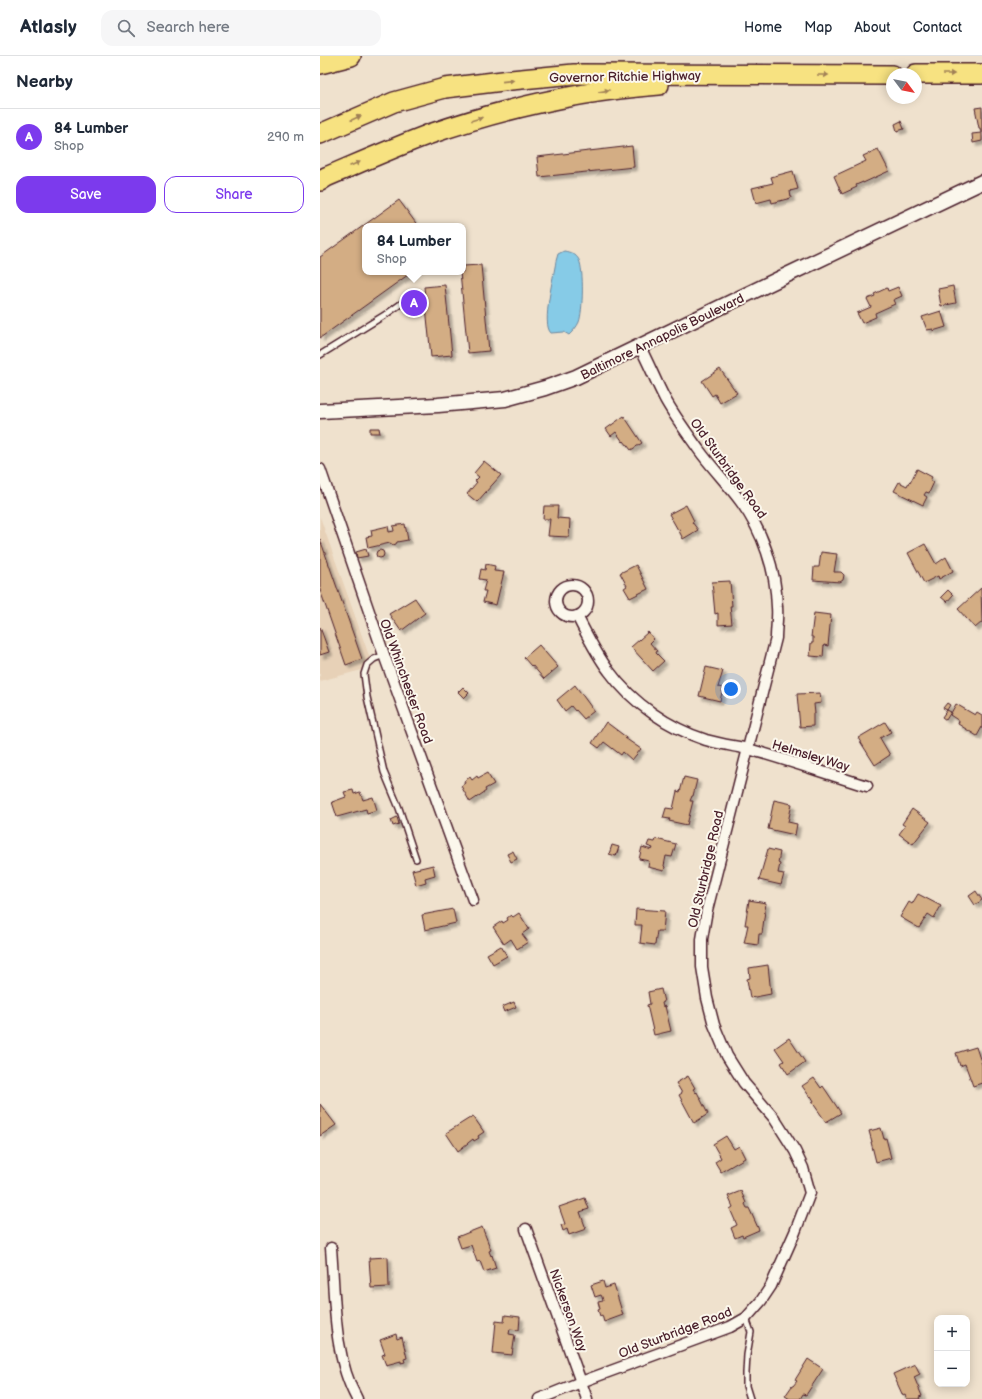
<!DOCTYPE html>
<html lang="en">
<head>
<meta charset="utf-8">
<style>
	:root { --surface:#fff; --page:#f6f6f7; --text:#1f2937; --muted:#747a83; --line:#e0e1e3; --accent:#7c3aed }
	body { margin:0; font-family:"Balsamiq Sans",sans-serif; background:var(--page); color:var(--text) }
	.controls { position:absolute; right:12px; bottom:12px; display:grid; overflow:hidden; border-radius:8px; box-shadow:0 2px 10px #0003 }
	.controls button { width:36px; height:36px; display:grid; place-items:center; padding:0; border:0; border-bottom:1px solid var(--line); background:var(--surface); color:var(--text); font:20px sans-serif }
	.compass { position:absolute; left:566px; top:12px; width:36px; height:36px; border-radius:50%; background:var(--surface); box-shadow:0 2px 10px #0003; rotate:122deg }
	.you { position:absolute; left:411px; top:633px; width:14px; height:14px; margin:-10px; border:3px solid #fff; border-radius:50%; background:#1a73e8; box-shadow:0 0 0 6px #1a73e833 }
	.badge { display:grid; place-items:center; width:26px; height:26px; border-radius:50%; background:var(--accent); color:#fff; font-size:13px; font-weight:700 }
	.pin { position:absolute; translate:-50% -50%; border:2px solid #fff; box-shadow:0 1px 4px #0006 }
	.popup { position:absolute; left:42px; top:167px; width:104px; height:52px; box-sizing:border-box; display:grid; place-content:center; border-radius:8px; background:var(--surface); filter:drop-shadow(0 1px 3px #0005); font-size:13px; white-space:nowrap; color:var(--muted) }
	.popup b { font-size:15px; color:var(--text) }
	.popup::after { content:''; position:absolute; left:50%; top:100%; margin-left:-8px; border:8px solid transparent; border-top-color:var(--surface) }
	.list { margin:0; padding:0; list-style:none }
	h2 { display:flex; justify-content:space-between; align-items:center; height:52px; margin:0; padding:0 16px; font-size:17px }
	h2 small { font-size:13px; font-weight:400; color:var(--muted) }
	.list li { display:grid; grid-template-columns:26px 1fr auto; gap:12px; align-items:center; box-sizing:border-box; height:56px; padding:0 16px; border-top:1px solid var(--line) }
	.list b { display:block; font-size:15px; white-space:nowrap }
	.list p { margin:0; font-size:13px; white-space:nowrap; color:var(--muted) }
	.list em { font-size:13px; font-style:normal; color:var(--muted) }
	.actions { display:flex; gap:8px; padding:12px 16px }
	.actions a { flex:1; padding:9px 0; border:1px solid var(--accent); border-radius:12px; text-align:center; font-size:14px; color:var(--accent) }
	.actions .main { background:var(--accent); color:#fff }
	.icon { flex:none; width:22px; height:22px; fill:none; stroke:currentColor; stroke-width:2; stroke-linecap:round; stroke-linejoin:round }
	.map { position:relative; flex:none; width:662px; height:1343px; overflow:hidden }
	header { display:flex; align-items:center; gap:24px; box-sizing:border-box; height:56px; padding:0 20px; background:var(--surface); border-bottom:1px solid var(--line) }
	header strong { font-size:19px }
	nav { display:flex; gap:22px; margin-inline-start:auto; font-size:14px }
	.search { width:280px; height:36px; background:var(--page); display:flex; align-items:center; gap:10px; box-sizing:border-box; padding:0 14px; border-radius:12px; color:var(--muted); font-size:15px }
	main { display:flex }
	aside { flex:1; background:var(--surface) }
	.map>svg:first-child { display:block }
	.built { fill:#e7d1b7 }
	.water { fill:#86cbe7; stroke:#6e869c }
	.building { fill:#d3ad84; stroke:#4a1f2b; filter:url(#shadow) }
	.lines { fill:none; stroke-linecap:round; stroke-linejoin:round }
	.lane-casing { stroke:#4a1f2b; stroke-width:8 }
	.street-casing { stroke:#4a1f2b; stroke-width:13 }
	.secondary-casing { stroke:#4a1f2b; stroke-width:17 }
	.highway-casing { stroke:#4a1f2b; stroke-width:22 }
	.lane { stroke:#fbf7ec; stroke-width:5 }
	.street { stroke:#fbf7ec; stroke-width:10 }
	.secondary { stroke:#fbf7ec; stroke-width:14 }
	.highway { stroke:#f7e281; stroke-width:19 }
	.oneway { fill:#a08056 }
	.labels { text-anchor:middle; stroke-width:4; stroke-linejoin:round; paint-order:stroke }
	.street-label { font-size:13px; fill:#4a1f2b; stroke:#fbf7ec }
</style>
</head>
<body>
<header>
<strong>Atlasly</strong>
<div class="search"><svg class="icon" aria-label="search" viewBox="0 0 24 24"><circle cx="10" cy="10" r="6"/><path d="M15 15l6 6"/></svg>Search here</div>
<nav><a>Home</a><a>Map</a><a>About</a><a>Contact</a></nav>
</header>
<main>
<aside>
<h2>Nearby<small></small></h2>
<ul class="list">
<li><span class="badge">A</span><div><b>84 Lumber</b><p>Shop</p></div><em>290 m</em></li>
</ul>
<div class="actions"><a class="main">Save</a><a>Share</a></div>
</aside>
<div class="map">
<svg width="662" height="1343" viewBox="0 0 662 1343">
	<defs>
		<filter id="shadow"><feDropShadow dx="3.5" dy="3.5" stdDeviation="1" flood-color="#0004"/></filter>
	</defs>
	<rect width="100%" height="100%" fill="#efe1cd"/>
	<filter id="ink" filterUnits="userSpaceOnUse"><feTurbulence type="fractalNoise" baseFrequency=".025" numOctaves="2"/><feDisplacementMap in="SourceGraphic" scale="8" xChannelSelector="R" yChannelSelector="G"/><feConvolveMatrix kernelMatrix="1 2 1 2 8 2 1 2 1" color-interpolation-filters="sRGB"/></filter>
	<g filter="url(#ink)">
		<path class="built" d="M0,461L53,611L0,625Z"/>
		<path class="water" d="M244,195C250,196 256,198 259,204C264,214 263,256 259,266C257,271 253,275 249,279L244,276L231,277C221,268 234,220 236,205L238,198Z"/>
		<g class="building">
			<path d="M662,51V85L653,87L652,78L661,77L660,72H659L655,52Z"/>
			<path d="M581,65L584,73L577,75L575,68Z"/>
			<path d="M312,90L314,111L219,121L217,101Z"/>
			<path d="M558,93L569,115L543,127V126L536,129L537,131L522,138L514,120L546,105L543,100Z"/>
			<path d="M473,115L478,133L470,135L471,142L452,147L451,143L436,147L432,132L453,127L451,121Z"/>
			<path d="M79,144L98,170H45V216H92L0,282V201Z"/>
			<path d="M161,209L169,295L148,297L140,216H143V210Z"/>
			<path d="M125,229L132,299L111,301L104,231Z"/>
			<path d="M633,230L636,247L621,250L618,233Z"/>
			<path d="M578,231L582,240L573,244L575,248L555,257L556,261L542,267L537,257L551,251L547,243L555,240L554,238L567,232L568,235Z"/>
			<path d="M621,255L626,271L613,275V273L607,274L602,261Z"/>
			<path d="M400,313L417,337L400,347L395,338L392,340L382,325Z"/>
			<path d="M304,360L322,387L311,394L304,385L303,386L296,376L291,380L286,373Z"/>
			<path d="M50,372H59L60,377H50Z"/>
			<path d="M164,405L181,419L157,446L147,438L157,426L155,425L159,421L154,417Z"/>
			<path d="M597,413L612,421L610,425L614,426L609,437L606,436L604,439L607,441L603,449L574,435L579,426L587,430L589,426L590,427Z"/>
			<path d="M366,449L374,465L372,466L378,474L363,483L359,475L361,474L360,473L358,474L349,458Z"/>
			<path d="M224,450H238L237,462L250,463L249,481L228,480L230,463H223Z"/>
			<path d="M85,468L88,484L77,486L76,488L73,489L70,487L48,492L46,481L52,480L51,474L68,470L69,476L74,475L73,470Z"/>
			<path d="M0,483L42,603L26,609L0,534Z"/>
			<path d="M605,488L616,508L626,501L633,515L619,523L618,520L604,527L588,497Z"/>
			<path d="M46,493L48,500L37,502L36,496Z"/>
			<circle cx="60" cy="498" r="4"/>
			<path d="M501,496L517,498L514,516H521L524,519L523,524L520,526L493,524L494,511H499Z"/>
			<path d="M166,508L175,510L174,515L184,516L176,549L163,546L166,535H163L166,524L159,523L161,513L165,514Z"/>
			<path d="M316,509L328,533L310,542L304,532L307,530L300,517Z"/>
			<path d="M410,525L412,550H410L412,568L398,569V557L395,558L392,526Z"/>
			<path d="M661,532L662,566L655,572L638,553Z"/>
			<path d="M628,534L633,539L627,546L621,541Z"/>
			<path d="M95,542L105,557L81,575L69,558Z"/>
			<path d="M494,557L511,559L508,590L504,589L503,601L490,600L491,587H493V581H491Z"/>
			<path d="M0,571L9,596L0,599Z"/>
			<path d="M328,576L334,583L330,587L337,595L336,597L344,605L333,615L311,591Z"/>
			<path d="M219,589L238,611L224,623L212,609L211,610L204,602Z"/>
			<path d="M386,611L403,615L398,631L403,632L400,645L379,640Z"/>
			<path d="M255,629L274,655L264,663L256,654L255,655L251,650L245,655L237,644Z"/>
			<path d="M143,631L149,637L144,642L138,636Z"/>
			<path d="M500,637L501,647L494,648L495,658H493V670L480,671L477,638Z"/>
			<path d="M627,647L630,649L627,654L631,656L626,664L622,661L627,654L623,652Z"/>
			<path d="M636,648L655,659L657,656L662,659V671L657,680L638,668L639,665L630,659Z"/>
			<path d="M286,666L306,681L305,682L321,693L312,704L303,696L301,699L284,686L279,692L272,687Z"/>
			<path d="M565,666L571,676L560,682L570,699L555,709L538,682Z"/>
			<path d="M167,717L174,728L165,733L166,735L150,746L141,730L145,727L144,725L150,721L152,724L157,720L158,722Z"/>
			<path d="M364,721L377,724L373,740H372L370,745H373L367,769L349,765L350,763L343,762L346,752L353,753L357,735L360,736Z"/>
			<path d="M33,734L34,738L40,736L43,744L53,741L57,754L47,757L46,753L17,761L12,746L26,741L24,736Z"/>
			<path d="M454,744L472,748L468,766L477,768L475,779L448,773Z"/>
			<path d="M592,753L610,766L593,788L579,778L585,770L582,768Z"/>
			<path d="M77,761L79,768L73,770L71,764Z"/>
			<path d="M336,783L356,788L352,801L346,800L344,810L345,811L344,815L328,811L329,805L319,803L322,791L332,794L333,792L327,790L329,785L335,786Z"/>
			<path d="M292,789L299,791L296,800L289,798Z"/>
			<path d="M448,793L460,796L458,807L460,808L458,817L464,818L461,829L439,824Z"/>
			<path d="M193,795L197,803L191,806L187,798Z"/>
			<path d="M113,809L115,819L105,822L106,826L96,829L92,814Z"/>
			<path d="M656,835L662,844L655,849L649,840Z"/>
			<path d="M598,838L621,850L614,862L608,858L599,872L580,861L589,846L592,848Z"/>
			<path d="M429,844L446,847L442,878H439L438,889L424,887L428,869H425Z"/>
			<path d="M133,853L136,867L105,874L102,859Z"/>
			<path d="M316,853L345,855L343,875H337L335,889L320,887L322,869H315Z"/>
			<path d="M199,857L209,873L202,878L208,886L197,893L191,883L184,888L173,871L182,865L183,867L188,864L187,862L191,859L193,861Z"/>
			<path d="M181,890L187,900L173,908L167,898Z"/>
			<path d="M448,909L451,938L430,942L427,923L430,922L429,912Z"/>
			<path d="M341,933L344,946L342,947L343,951L345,950L351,975L334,979L327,949L330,948L328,936Z"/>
			<path d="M194,946L196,951L184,956L182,951Z"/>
			<path d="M469,982L485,1006L468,1018L461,1007L464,1005L455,992Z"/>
			<path d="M656,991L662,1009V1027L653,1030L645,1008L640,1010L636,997Z"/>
			<path d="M368,1020L375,1032L373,1033L376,1037L377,1036L388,1058L374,1067L359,1039L362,1037L356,1027Z"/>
			<path d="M494,1022L501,1032L503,1030L521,1057L506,1066L492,1046L494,1045L491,1040L490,1041L482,1030Z"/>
			<path d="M0,1048L16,1069L0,1080Z"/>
			<path d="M153,1060L164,1076L158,1080L159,1082L154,1085L153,1083L138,1095L126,1077Z"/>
			<path d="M561,1072L564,1083L566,1082L571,1102L556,1106L551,1086H552L549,1075Z"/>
			<path d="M406,1080L414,1093L419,1090L425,1102L401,1116L395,1106L401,1102L393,1088Z"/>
			<path d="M421,1135L426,1147L425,1148L427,1152H429L439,1174L423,1181L422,1179L415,1182L411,1172L417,1169L410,1153L413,1151L408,1140Z"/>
			<path d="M265,1142L269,1153L260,1156L266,1173L249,1179L247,1173L243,1175L241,1169L245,1168L239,1151Z"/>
			<path d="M162,1171L171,1194L169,1195L171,1200L172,1199L176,1212L164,1216L160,1205L157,1206L151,1189L141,1192L137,1181Z"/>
			<path d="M68,1201L69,1231L51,1232L49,1202Z"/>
			<path d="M283,1225L285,1232L294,1229L303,1259L284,1266L282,1259L280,1260L278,1254L280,1253L278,1246L283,1245L282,1241L281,1239L275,1241L271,1229Z"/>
			<path d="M185,1259L200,1261L199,1274L190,1273L189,1278L195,1279L192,1299L173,1297L176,1265L184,1266Z"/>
			<path d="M76,1278L77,1283L82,1281L87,1302L84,1303L85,1306L81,1307V1305L66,1309L62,1299L65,1298L60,1284Z"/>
			<path d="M488,1303L503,1313L486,1339L483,1338L480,1343H470L465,1340L472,1330H473L477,1325L475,1324Z"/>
			<path d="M595,1308L600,1318L594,1321L602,1340L599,1341L600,1343H587L585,1339L583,1340L573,1318Z"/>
		</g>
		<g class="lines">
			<defs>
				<g id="lane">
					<path d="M0,299L68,257L96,237"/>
					<path d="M64,599L54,603L47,609L44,618L47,641L64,716L79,752L96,803"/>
					<path d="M426,1262L431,1276L427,1299L426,1317V1330L430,1343"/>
				</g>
				<g id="street">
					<path d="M0,413L64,599L153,844"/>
					<circle cx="252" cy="545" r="16"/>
					<path d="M257,560C267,579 276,598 289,615C312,647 349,672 386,684C400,688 414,690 428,693C468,704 507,718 547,730"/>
					<path d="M206,1173L267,1343"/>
					<path d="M11,1192C15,1241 13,1300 37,1343"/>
					<path d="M219,1343L261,1326L410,1271L426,1262L441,1245L451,1230L475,1176L490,1137L483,1112L475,1095L454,1062L424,1027L407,1000L394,969L387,942L382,911V883L387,854L456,582C456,572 458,561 457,551C456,514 443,476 421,446C408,428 392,412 379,394C367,377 355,361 345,343C336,326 329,308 320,291"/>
				</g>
				<path id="secondary" d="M0,355L118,349L185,343L225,332L256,321L467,219L662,126"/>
				<g id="highway">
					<path d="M0,8L31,0"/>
					<path d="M596,18H662"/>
					<path d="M0,78L74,46L125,32L191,24L254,18L572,19"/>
					<path d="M0,125L6,121C39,107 73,92 107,79C182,53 260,35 339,29"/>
				</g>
			</defs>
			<use href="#lane" class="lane-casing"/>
			<use href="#street" class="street-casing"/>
			<use href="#secondary" class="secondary-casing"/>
			<use href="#highway" class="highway-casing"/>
			<use href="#lane" class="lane"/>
			<use href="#street" class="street"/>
			<use href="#secondary" class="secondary"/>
			<use href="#highway" class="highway"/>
		</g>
		<defs><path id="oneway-solid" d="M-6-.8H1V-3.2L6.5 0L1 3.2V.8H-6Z"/></defs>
		<g class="oneway">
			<use href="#oneway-solid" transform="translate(629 18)"/>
			<use href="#oneway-solid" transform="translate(503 19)"/>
			<use href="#oneway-solid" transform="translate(188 25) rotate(-6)"/>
			<use href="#oneway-solid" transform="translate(284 35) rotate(-9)"/>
			<use href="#oneway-solid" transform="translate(36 62) rotate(-24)"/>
			<use href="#oneway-solid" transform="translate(157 63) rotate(-17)"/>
			<use href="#oneway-solid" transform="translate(35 108) rotate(-23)"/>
		</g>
	</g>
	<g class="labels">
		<g class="street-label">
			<text transform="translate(305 20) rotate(-1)" y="5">Governor Ritchie Highway</text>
			<text transform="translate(342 280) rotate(-26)" y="5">Baltimore Annapolis Boulevard</text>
			<text transform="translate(409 412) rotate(54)" y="5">Old Sturbridge Road</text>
			<text transform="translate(87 625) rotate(70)" y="5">Old Whinchester Road</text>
			<text transform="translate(491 699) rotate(17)" y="5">Helmsley Way</text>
			<text transform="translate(385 813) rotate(-77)" y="5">Old Sturbridge Road</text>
			<text transform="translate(249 1254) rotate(70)" y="5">Nickerson Way</text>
			<text transform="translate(355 1276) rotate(-21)" y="5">Old Sturbridge Road</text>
		</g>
	</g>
</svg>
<div class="controls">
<button>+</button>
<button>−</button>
</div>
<svg class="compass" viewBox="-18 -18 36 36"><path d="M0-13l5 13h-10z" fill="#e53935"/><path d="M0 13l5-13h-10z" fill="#747a83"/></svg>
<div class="you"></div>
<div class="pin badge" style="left:94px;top:247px">A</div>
<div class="popup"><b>84 Lumber</b>Shop</div>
</div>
</main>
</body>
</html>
